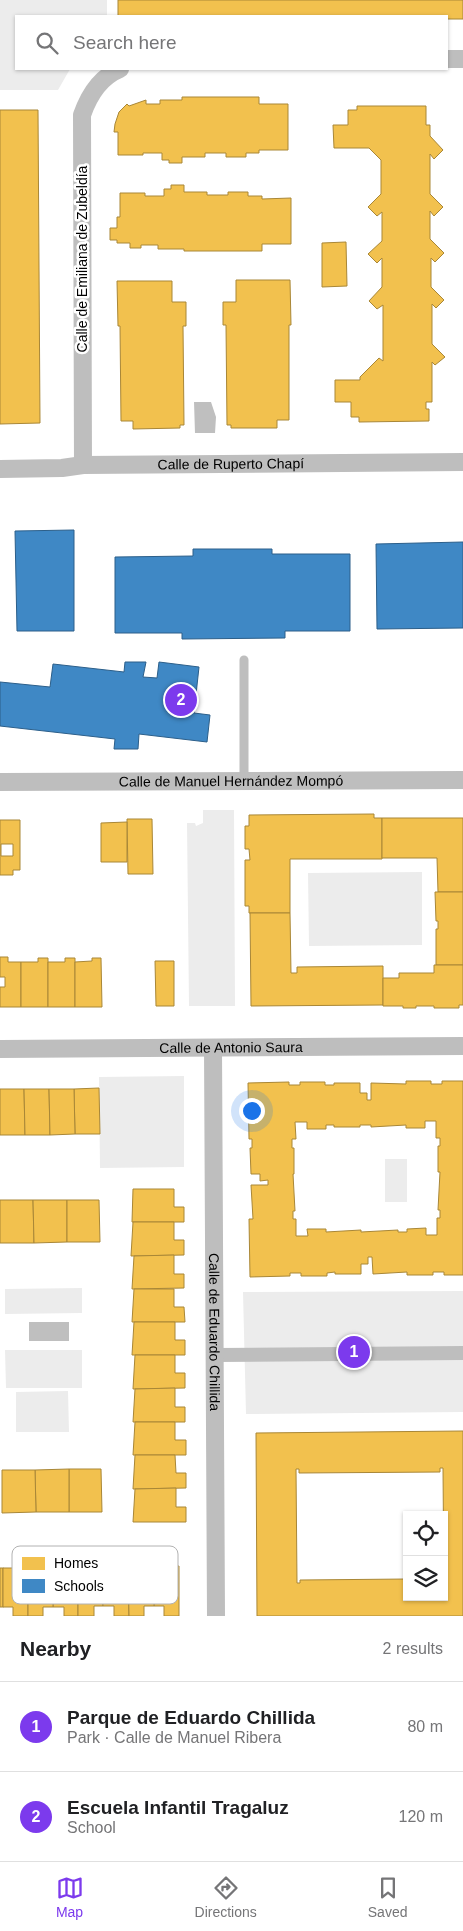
<!DOCTYPE html>
<html lang="en">
<head>
<meta charset="utf-8">
<style>
	:root { --surface:#fff; --page:#f6f6f6; --text:#202124; --muted:#757577; --line:#e0e0e0; --accent:#7c3aed }
	body { margin:0; font-family:Arial,sans-serif; background:var(--page); color:var(--text) }
	.controls { position:absolute; right:15px; bottom:15px; display:grid; overflow:hidden; border-radius:0px; box-shadow:0 1px 4px #0004 }
	.controls button { width:45px; height:45px; display:grid; place-items:center; padding:0; border:0; border-bottom:1px solid var(--line); background:var(--surface); color:var(--text); font:25px sans-serif }
	.you { position:absolute; left:251px; top:1110px; width:18px; height:18px; margin:-12px; border:4px solid #fff; border-radius:50%; background:#1a73e8; box-shadow:0 0 0 8px #1a73e833 }
	.badge { display:grid; place-items:center; width:32px; height:32px; border-radius:50%; background:var(--accent); color:#fff; font-size:16px; font-weight:700 }
	.pin { position:absolute; translate:-50% -50%; border:2px solid #fff; box-shadow:0 1px 5px #0006 }
	.list { margin:0; padding:0; list-style:none }
	h2 { display:flex; justify-content:space-between; align-items:center; height:65px; margin:0; padding:0 20px; font-size:21px }
	h2 small { font-size:16px; font-weight:400; color:var(--muted) }
	.list li { display:grid; grid-template-columns:32px 1fr auto; gap:15px; align-items:center; box-sizing:border-box; height:90px; padding:0 20px; border-top:1px solid var(--line) }
	.list b { display:block; font-size:19px; white-space:nowrap }
	.list p { margin:0; font-size:16px; white-space:nowrap; color:var(--muted) }
	.list em { font-size:16px; font-style:normal; color:var(--muted) }
	.icon { flex:none; width:28px; height:28px; fill:none; stroke:currentColor; stroke-width:2; stroke-linecap:round; stroke-linejoin:round }
	.map { position:relative; flex:none; width:463px; height:1616px; overflow:hidden }
	.search { position:absolute; background:var(--surface); box-shadow:0 1px 4px #0004; left:15px; right:15px; top:15px; height:55px; display:flex; align-items:center; gap:12px; box-sizing:border-box; padding:0 18px; border-radius:0px; color:var(--muted); font-size:19px }
	.sheet { height:245px; background:var(--surface) }
	nav { display:flex; justify-content:space-around; align-items:center; box-sizing:border-box; height:70px; border-top:1px solid var(--line); background:var(--surface); font-size:14px; color:var(--muted) }
	nav a { display:grid; justify-items:center; gap:2px }
	nav .on { color:var(--accent) }
	.map>svg:first-child { display:block }
	.green { fill:#ececec }
	.water { fill:#bfbfbf }
	.homes { fill:#f2c14e; stroke:#a98737; fill-rule:evenodd }
	.schools { fill:#3f88c5; stroke:#2c5f8a }
	.lines { fill:none; stroke-linecap:round; stroke-linejoin:round }
	.service { stroke:#bebebe; stroke-width:9 }
	.pedestrian { stroke:#bebebe; stroke-width:14 }
	.minor { stroke:#bebebe; stroke-width:18 }
	.labels { text-anchor:middle; stroke-width:5; stroke-linejoin:round; paint-order:stroke }
	.street-label { font-size:14px; fill:#000; stroke:#fff }
	.key { fill:#fff; stroke:#b2b2b2; stroke-width:1 }
	.key-label { font-size:14px; fill:#000 }
</style>
</head>
<body>
<div class="map">
<svg width="463" height="1616" viewBox="0 0 463 1616">
	<rect width="100%" height="100%" fill="#fff"/>
	<g class="green">
		<path d="M0,0H107V16H16V69H70L58,90H0Z"/>
		<path d="M203,810H234L235,1006H189L187,823H195L196,826L203,823Z"/>
		<path d="M422,872V945L309,946L308,873Z"/>
		<path d="M184,1076V1167L100,1168L99,1077Z"/>
		<rect x="385" y="1159" width="22" height="43"/>
		<path d="M82,1288V1313L5,1314V1289Z"/>
		<path d="M463,1291V1412L246,1414L243,1292Z"/>
		<path d="M5,1350H82V1388H6Z"/>
		<path d="M68,1391L69,1432H16V1392Z"/>
	</g>
	<g class="water">
		<path d="M194,402H211L216,417L215,433H195Z"/>
		<rect x="29" y="1322" width="40" height="19"/>
	</g>
	<g class="homes">
		<path d="M118,0H463V19H447V16H118Z"/>
		<path d="M182,97H259V104H288V150H259V153H246V157H226V153H205V157H182V163H169V160H162V153H143V155H118V132H114L115,124L119,112L127,104L129,106L146,100V104H160V100H182Z"/>
		<path d="M357,106H426V125H430V136L443,150L434,159L430,154V194L443,207L434,216L430,211V239L444,253L435,262L431,258V287L444,300L436,308L432,304V344L445,357L435,365L432,362V402H426V409H429V421L359,422V417H351V402H335V380H360V377L379,358L383,361V305L377,309L369,301L382,287V258L377,263L368,254L382,241V212L377,216L368,207L381,194V160L369,148H334L333,125H348V110H357Z"/>
		<path d="M0,110H38L40,423L0,424Z"/>
		<path d="M171,185H184V192H207V195H228V192H248V196H262V199L291,198V244H262V251H184V249H158V245H141V248H130V243H117V240H110V228H117V217H120V193H145V196H164V189H171Z"/>
		<path d="M346,242L347,286L322,287V243Z"/>
		<path d="M236,280H290L291,325H289V420H277V428H231V425H227L226,325H223V302H236Z"/>
		<path d="M117,281H172V302H186V326H183L184,425H180V428L133,429V421H121L120,326H118Z"/>
		<path d="M374,814V818H382V859H290V913H249V906H245V860H250L249,849H245V826H249V815Z"/>
		<path d="M382,818H463V892H438L437,858H382Z"/>
		<path d="M127,819H152L153,874H128Z"/>
		<path d="M0,820H20V870H13V875H0ZM1,844H13V856H1Z"/>
		<path d="M127,822V862H101V823Z"/>
		<path d="M435,892H463V965H436V929H438V921H436Z"/>
		<path d="M250,913H290L291,973H297V967L383,966V1005L251,1006Z"/>
		<path d="M0,957H8V962H21V1007H0V987H5V977H0Z"/>
		<path d="M38,958H48V1007H21V962H38Z"/>
		<path d="M65,958H75V1007H48V962H65Z"/>
		<path d="M92,958H101L102,1007H75V962L92,961Z"/>
		<path d="M155,961H174V1006H156Z"/>
		<path d="M434,965H463V1005H459V1008H434V1006H416V1008H403V1006H383V978H399V973H434Z"/>
		<path d="M406,1081H431V1084H442V1081H463V1275H444V1272H433V1275H407V1272L373,1274L372,1257H368V1264H361V1274H335V1272L327,1273V1276H301V1273H290V1276L250,1277L249,1219H253L251,1185H268V1180L260,1181V1174H251L250,1148H252V1139H249L248,1083L289,1082V1085H300V1082H325V1085H334V1083H360V1093H367V1100H371V1083L406,1084ZM425,1121H436V1138H440V1146H438V1172H440L438,1210H440V1218H437V1235H426V1228L407,1229V1232H398V1230L361,1232V1230L326,1232V1229H307L308,1236H296V1219H293V1211H295L293,1174H294V1148H292V1139H296L295,1122H307V1129H326V1125H334V1127H360V1125H371V1127L406,1125V1128H425Z"/>
		<path d="M99,1088L100,1134H75L74,1089Z"/>
		<path d="M0,1089H24L25,1135H0Z"/>
		<path d="M24,1089H49L50,1135H25Z"/>
		<path d="M49,1089H74L75,1134L50,1135Z"/>
		<path d="M133,1189H174V1207H184V1222H132Z"/>
		<path d="M0,1200H33L34,1243H0Z"/>
		<path d="M33,1200H67V1242L34,1243Z"/>
		<path d="M67,1200H99L100,1242H67Z"/>
		<path d="M133,1222H174V1240H184V1255L131,1256Z"/>
		<path d="M174,1255V1274H184V1288L132,1289L134,1256Z"/>
		<path d="M134,1289H174V1307H184L185,1322H132Z"/>
		<path d="M134,1322H175V1340H185V1355H132Z"/>
		<path d="M135,1355H175V1373H185V1388L133,1389Z"/>
		<path d="M175,1388V1407H185V1422H133L135,1389Z"/>
		<path d="M135,1422H175V1440H186V1455H133Z"/>
		<path d="M463,1431V1616H257L256,1433ZM440,1468H443L444,1597H407V1579L300,1580V1583H297L296,1469H299V1473L440,1472Z"/>
		<path d="M135,1455H175L176,1473H186V1488L133,1489Z"/>
		<path d="M69,1469H101L102,1512H69Z"/>
		<path d="M69,1469V1512H36L35,1470Z"/>
		<path d="M2,1470H35L36,1512L2,1513Z"/>
		<path d="M176,1488V1507H186V1522H133L135,1489Z"/>
		<path d="M179,1566V1616H164V1606H154V1567Z"/>
		<path d="M78,1567V1616H64V1607H53V1568Z"/>
		<path d="M78,1567H103V1606H94V1616H78Z"/>
		<path d="M103,1567H128L129,1616H114V1606H103Z"/>
		<path d="M128,1567H154V1606H144V1616H129Z"/>
		<rect x="0" y="1568" width="3" height="39"/>
		<path d="M3,1568H28V1616H13V1607H3Z"/>
		<path d="M28,1568H53V1607H43V1616H28Z"/>
	</g>
	<g class="schools">
		<path d="M74,530V631H17L15,531Z"/>
		<path d="M463,542V628L377,629L376,544Z"/>
		<path d="M193,549H272V554H350V631H285V638L182,639V633H115V557L193,556Z"/>
		<path d="M125,662H146L143,677L157,678L159,662L199,667L194,713L210,715L207,742L139,734L138,749H114L115,739L0,726V682L50,687L53,664L124,672Z"/>
	</g>
	<g class="lines">
		<path class="service" d="M244,660V781"/>
		<path class="pedestrian" d="M215,1355L463,1353"/>
		<g class="minor">
			<path d="M447,59H463"/>
			<path d="M83,465L82,115C89,95 100,77 120,69"/>
			<path id="s1" d="M0,469L62,468L83,465L463,462"/>
			<path id="s2" d="M0,782L463,780"/>
			<path id="s3" d="M213,1048L216,1616"/>
			<path id="s4" d="M0,1049L463,1046"/>
		</g>
	</g>
	<g class="labels">
		<g class="street-label">
			<text transform="translate(82 259) rotate(-90)" y="5">Calle de Emiliana de Zubeldía</text>
			<text dy="5" stroke="none"><textPath href="#s1" startOffset="231">Calle de Ruperto Chapí</textPath></text>
			<text dy="5" stroke="none"><textPath href="#s2" startOffset="231">Calle de Manuel Hernández Mompó</textPath></text>
			<text dy="5" stroke="none"><textPath href="#s4" startOffset="231">Calle de Antonio Saura</textPath></text>
			<text dy="5" stroke="none"><textPath href="#s3" startOffset="284">Calle de Eduardo Chillida</textPath></text>
		</g>
	</g>
	<rect x="12" y="1546" width="166" height="58" rx="8" class="key"/>
	<rect x="22" y="1557" width="23" height="13" fill="#f2c14e"/>
	<rect x="22" y="1579" width="23" height="14" fill="#3f88c5"/>
	<g class="key-label">
		<text x="54" y="1568">Homes</text>
		<text x="54" y="1591">Schools</text>
	</g>
</svg>
<div class="controls">
<button><svg class="icon" aria-label="locate" viewBox="0 0 24 24"><circle cx="12" cy="12" r="6"/><path d="M12 2v4M12 18v4M2 12h4M18 12h4"/></svg></button>
<button><svg class="icon" aria-label="layers" viewBox="0 0 24 24"><path d="M12 4l9 5-9 5-9-5zM3 14l9 5 9-5"/></svg></button>
</div>
<div class="you"></div>
<div class="pin badge" style="left:354px;top:1352px">1</div>
<div class="pin badge" style="left:181px;top:700px">2</div>
<div class="search"><svg class="icon" aria-label="search" viewBox="0 0 24 24"><circle cx="10" cy="10" r="6"/><path d="M15 15l6 6"/></svg>Search here</div>
</div>
<section class="sheet">
<h2>Nearby<small>2 results</small></h2>
<ul class="list">
<li><span class="badge">1</span><div><b>Parque de Eduardo Chillida</b><p>Park · Calle de Manuel Ribera</p></div><em>80 m</em></li>
<li><span class="badge">2</span><div><b>Escuela Infantil Tragaluz</b><p>School</p></div><em>120 m</em></li>
</ul>
</section>
<nav>
<a class="on"><svg class="icon" aria-label="map" viewBox="0 0 24 24"><path d="M3 6l6-2 6 2 6-2v14l-6 2-6-2-6 2zM9 4v14M15 6v14"/></svg>Map</a>
<a><svg class="icon" aria-label="directions" viewBox="0 0 24 24"><path d="M12 3l9 9-9 9-9-9zM9 14v-3h6M13 9l2 2-2 2"/></svg>Directions</a>
<a><svg class="icon" aria-label="saved" viewBox="0 0 24 24"><path d="M7 4h10v16l-5-4-5 4z"/></svg>Saved</a>
</nav>
</body>
</html>
